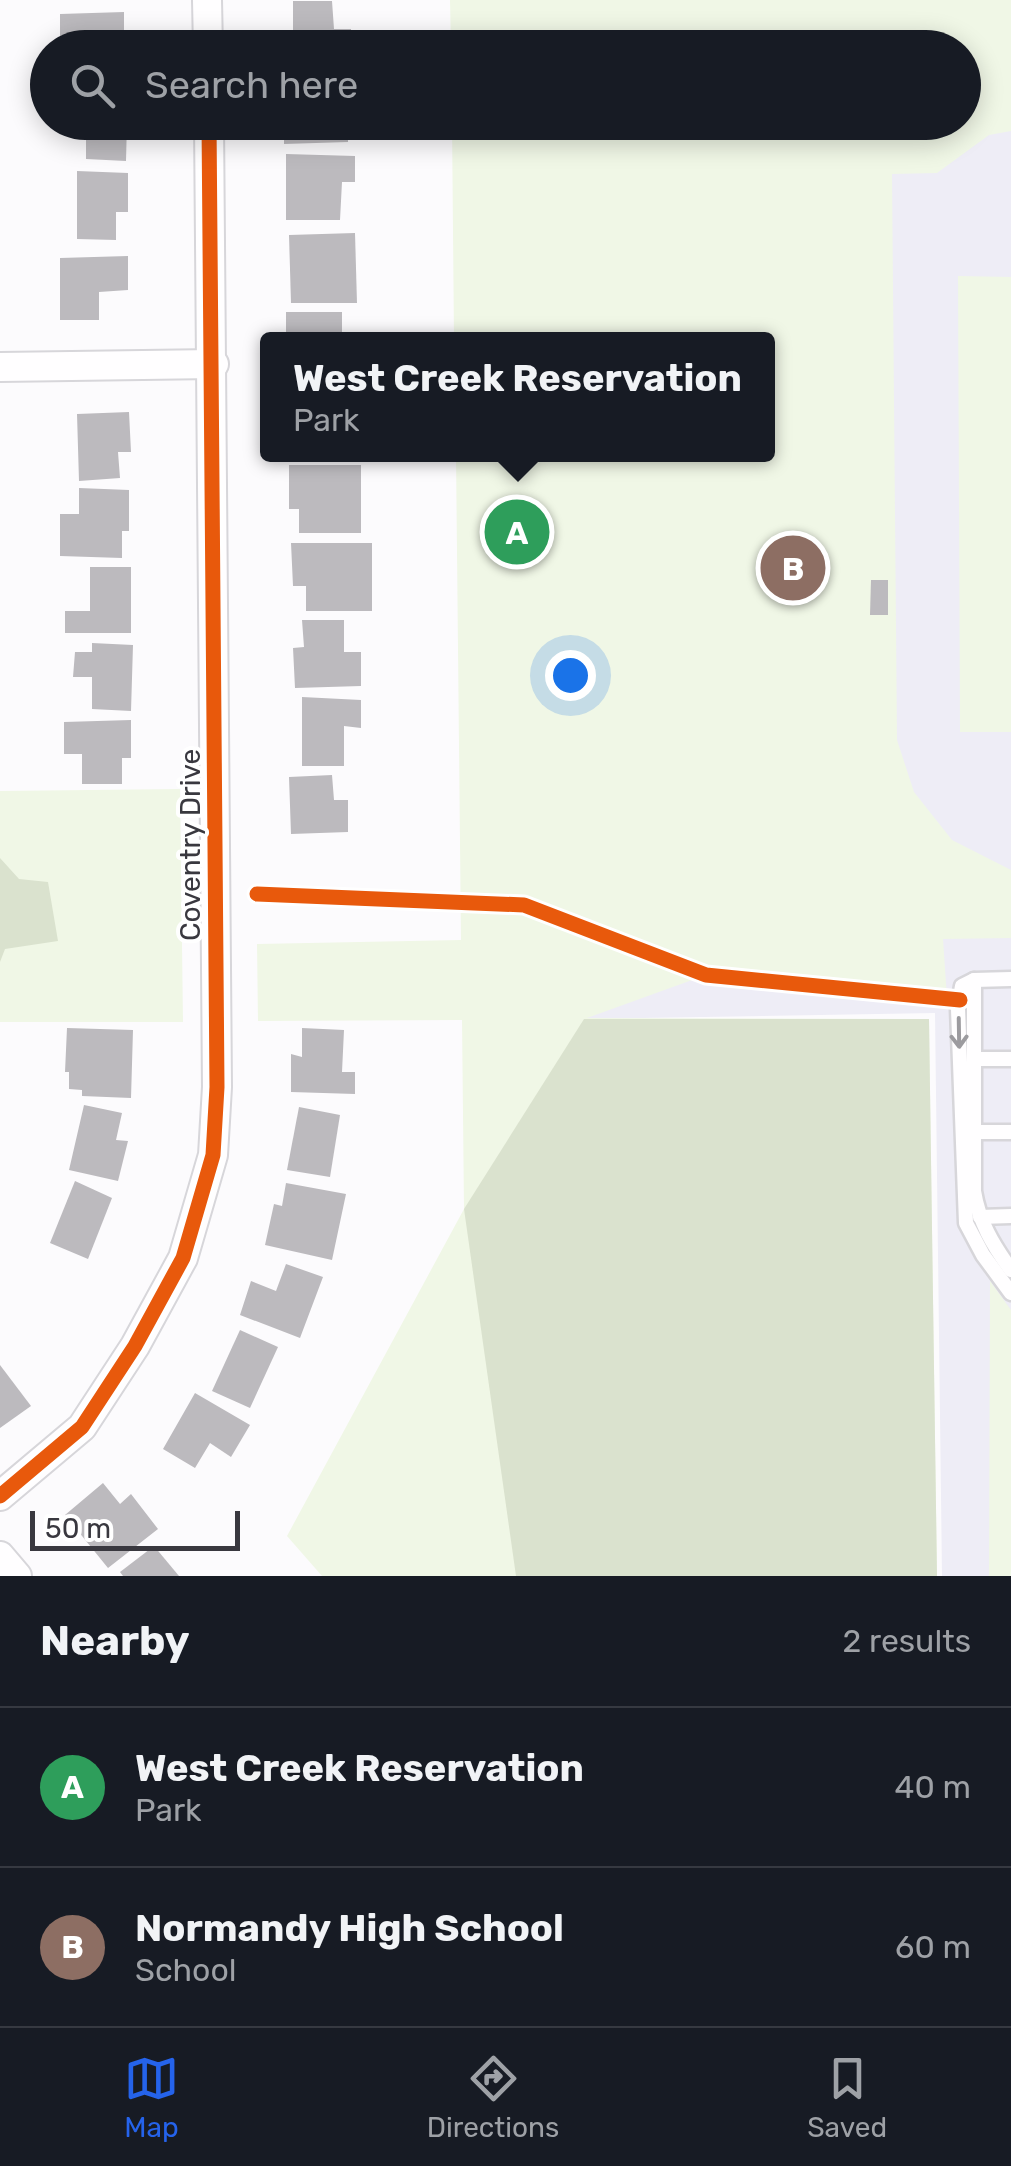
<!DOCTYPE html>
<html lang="en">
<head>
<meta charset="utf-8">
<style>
	:root { --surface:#171b24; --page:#242831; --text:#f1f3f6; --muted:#9ea1a6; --line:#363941; --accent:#2563eb }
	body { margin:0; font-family:Rubik,sans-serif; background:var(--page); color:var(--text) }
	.scale { position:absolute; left:30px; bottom:25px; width:210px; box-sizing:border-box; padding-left:10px; border:5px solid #39383f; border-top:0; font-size:28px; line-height:35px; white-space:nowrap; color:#39383f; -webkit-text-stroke:8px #fff; paint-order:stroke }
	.you { position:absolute; left:570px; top:675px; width:35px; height:35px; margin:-25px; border:8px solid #fff; border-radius:50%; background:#1a73e8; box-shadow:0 0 0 15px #1a73e833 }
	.badge { display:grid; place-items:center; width:65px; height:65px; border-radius:50%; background:var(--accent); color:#fff; font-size:32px; font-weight:700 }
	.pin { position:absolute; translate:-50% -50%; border:5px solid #fff; box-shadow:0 2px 10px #0006 }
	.popup { position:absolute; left:260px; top:332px; width:515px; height:130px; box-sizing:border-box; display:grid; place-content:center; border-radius:10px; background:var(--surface); filter:drop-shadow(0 2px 8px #0005); font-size:32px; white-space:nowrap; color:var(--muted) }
	.popup b { font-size:38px; color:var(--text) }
	.popup::after { content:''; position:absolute; left:50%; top:100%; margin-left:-20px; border:20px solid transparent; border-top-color:var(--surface) }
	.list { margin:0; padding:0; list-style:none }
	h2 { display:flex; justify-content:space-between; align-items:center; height:130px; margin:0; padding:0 40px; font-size:42px }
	h2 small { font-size:32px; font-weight:400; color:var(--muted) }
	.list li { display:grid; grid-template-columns:65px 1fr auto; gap:30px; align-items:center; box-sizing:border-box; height:160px; padding:0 40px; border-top:2px solid var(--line) }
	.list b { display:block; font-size:38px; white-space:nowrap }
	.list p { margin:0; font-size:32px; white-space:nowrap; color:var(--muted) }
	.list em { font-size:32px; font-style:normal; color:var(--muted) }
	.icon { flex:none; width:55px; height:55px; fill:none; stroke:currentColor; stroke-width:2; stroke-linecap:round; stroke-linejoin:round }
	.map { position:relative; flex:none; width:1011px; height:1576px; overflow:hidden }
	.search { position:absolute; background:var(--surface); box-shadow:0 5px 25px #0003; left:30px; right:30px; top:30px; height:110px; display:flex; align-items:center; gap:25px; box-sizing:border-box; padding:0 35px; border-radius:55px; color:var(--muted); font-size:38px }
	.sheet { height:450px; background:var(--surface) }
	nav { display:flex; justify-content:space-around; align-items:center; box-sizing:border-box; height:140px; border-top:2px solid var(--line); background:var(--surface); font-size:28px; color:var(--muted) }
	nav a { display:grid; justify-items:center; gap:5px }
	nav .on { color:var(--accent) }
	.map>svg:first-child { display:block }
	.built { fill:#eeedf6 }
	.green { fill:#f0f7e6 }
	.forest { fill:#dae2ce }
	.building { fill:#bcbabe }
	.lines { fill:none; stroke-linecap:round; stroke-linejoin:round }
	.lane-casing { stroke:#d7d6da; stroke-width:19 }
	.street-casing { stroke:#d7d6da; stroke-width:32 }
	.path { stroke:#e4e4e4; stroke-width:5; stroke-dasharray:5 5; stroke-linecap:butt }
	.lane { stroke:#fffeff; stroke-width:14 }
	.street { stroke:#fffeff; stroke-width:28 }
	.cycleway-casing { stroke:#fff; stroke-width:21 }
	.cycleway { stroke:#e8590c; stroke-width:15 }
	.oneway { stroke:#9c9b9f }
	.labels { text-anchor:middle; stroke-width:8; stroke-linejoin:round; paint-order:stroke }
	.street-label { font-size:28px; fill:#39383f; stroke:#fff }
</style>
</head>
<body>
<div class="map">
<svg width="1011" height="1576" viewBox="0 0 1011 1576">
	<rect width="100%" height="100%" fill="#fcfbfd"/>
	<path class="built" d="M1011,0V1576H942L935,1013L584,1019L767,454V340L571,339L964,122V48Z"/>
	<g class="green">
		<path d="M450,0H1011V131L989,135L937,173L892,174L897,740L914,792L952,840L1011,870V938L943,939L947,998L706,975L587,1018L929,1019L937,1576H322L287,1536L464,1209L462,1020L258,1021L257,944L461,940L456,455L767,454V340L454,339L452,123L964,122V48L451,47Z"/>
		<path d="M958,276L1011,277V732H960Z"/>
		<path d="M180,789L183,1022H0V791Z"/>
		<path d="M990,1281L1011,1310V1576H989Z"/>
	</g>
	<g class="forest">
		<path d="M0,858L19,879L48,882L58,941L5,949L0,962Z"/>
		<path d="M584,1019H929L937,1576H516L464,1209Z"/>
	</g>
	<g class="building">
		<path d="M293,1H332L334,29H351V48H286V31H293Z"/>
		<path d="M124,12V48H60V14Z"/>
		<path d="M86,122H127L126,161L86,159Z"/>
		<path d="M284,122H348V142L284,144Z"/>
		<path d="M286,154L355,156V182H342L340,220H286Z"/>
		<path d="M77,171L128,173V212H116V240L77,239Z"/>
		<path d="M355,233L357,303H291L289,235Z"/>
		<path d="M128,256V290L99,292V320H60V258Z"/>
		<rect x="286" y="312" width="56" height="28"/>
		<path d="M129,412L131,452H118L120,478L79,481L77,414Z"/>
		<path d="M289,465H361V533H299V509H289Z"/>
		<path d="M79,488L129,490V531H122V558L60,556V514H79Z"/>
		<path d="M291,543H372V611H306V586H293Z"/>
		<path d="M90,567H131V633H65V611H90Z"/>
		<path d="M871,580H888V615H870Z"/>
		<path d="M302,620H344V652H361V686L295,688L293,648L304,647Z"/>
		<path d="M92,643L133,645L131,711L92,709V677H73L75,652H92Z"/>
		<path d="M302,697L361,700V728L344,726V766H302Z"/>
		<path d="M131,720V758H122V784H82V754H64V722Z"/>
		<path d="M332,775L334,800H348V832L291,834L289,777Z"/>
		<path d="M67,1028L133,1030L131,1098L82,1096V1090L69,1089V1072H65Z"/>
		<path d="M302,1028L344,1030L342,1072H355V1094L291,1092V1054L302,1057Z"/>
		<path d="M84,1105L122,1113L116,1140L128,1141L118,1181L69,1170Z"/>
		<path d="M299,1107L340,1115L330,1177L287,1170Z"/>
		<path d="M75,1181L112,1198L88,1259L50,1243Z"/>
		<path d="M286,1183L346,1194L332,1260L265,1245L274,1204L282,1206Z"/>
		<path d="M286,1264L323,1277L300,1338L240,1315L251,1281L276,1291Z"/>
		<path d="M240,1330L278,1347L250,1408L212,1391Z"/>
		<path d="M0,1365L31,1406L0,1428Z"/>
		<path d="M195,1393L250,1425L231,1457L210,1443L195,1468L163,1449Z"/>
		<path d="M103,1483L120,1504L131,1494L158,1529L108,1568L65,1515Z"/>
		<path d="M154,1546L179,1576H123L120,1572Z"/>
	</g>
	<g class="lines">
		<defs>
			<g id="lane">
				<path d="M1011,979L974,980L962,986L958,1009L966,1223L983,1255L1011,1293"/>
				<path d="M974,980V1059H1011"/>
				<path d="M974,1059V1191C979,1222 993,1245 1011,1270"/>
				<path d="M974,1132H1011"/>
				<path d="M980,1217L1011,1216"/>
			</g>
			<g id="street">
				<path d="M207,0L208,48"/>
				<path d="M0,367L214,364"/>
				<path d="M0,1496L82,1427L135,1346L183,1258L213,1155L217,1087L209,122"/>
				<path d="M0,1556L17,1576"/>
			</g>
		</defs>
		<use href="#lane" class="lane-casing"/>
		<use href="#street" class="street-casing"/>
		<path class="path" d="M257,894L524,905L706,975L939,997"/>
		<use href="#lane" class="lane"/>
		<use href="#street" class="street"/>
		<defs>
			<g id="cycleway">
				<path d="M257,894L524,905L706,975L960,1000"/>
				<path d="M0,1496L82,1427L135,1346L183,1258L213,1155L217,1087L209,122"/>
			</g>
		</defs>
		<use href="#cycleway" class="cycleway-casing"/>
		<use href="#cycleway" class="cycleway"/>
	</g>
	<defs><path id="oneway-shaft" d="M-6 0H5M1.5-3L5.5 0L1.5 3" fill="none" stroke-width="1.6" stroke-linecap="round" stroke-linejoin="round" transform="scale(2.5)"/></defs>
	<use class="oneway" href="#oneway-shaft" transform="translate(959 1033) rotate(89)"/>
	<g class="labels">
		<g class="street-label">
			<text transform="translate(190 845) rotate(-90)" y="10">Coventry Drive</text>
		</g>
	</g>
</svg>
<div class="scale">50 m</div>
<div class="you"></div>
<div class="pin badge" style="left:517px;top:532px;background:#2e9e5b">A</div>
<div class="popup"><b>West Creek Reservation</b>Park</div>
<div class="pin badge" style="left:793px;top:568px;background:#8d6e63">B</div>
<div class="search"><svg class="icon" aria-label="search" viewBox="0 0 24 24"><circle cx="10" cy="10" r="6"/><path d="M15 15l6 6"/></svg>Search here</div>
</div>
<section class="sheet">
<h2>Nearby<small>2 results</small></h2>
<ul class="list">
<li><span class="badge" style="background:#2e9e5b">A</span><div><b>West Creek Reservation</b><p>Park</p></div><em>40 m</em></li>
<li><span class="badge" style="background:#8d6e63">B</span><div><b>Normandy High School</b><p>School</p></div><em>60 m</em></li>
</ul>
</section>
<nav>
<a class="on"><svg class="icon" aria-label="map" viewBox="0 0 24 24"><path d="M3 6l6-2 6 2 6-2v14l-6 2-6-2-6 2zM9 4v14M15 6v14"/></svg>Map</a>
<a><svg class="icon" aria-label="directions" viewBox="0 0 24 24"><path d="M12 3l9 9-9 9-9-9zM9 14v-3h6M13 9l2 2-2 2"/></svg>Directions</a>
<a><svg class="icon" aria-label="saved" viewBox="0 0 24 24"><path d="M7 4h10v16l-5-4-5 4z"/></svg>Saved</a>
</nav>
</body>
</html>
